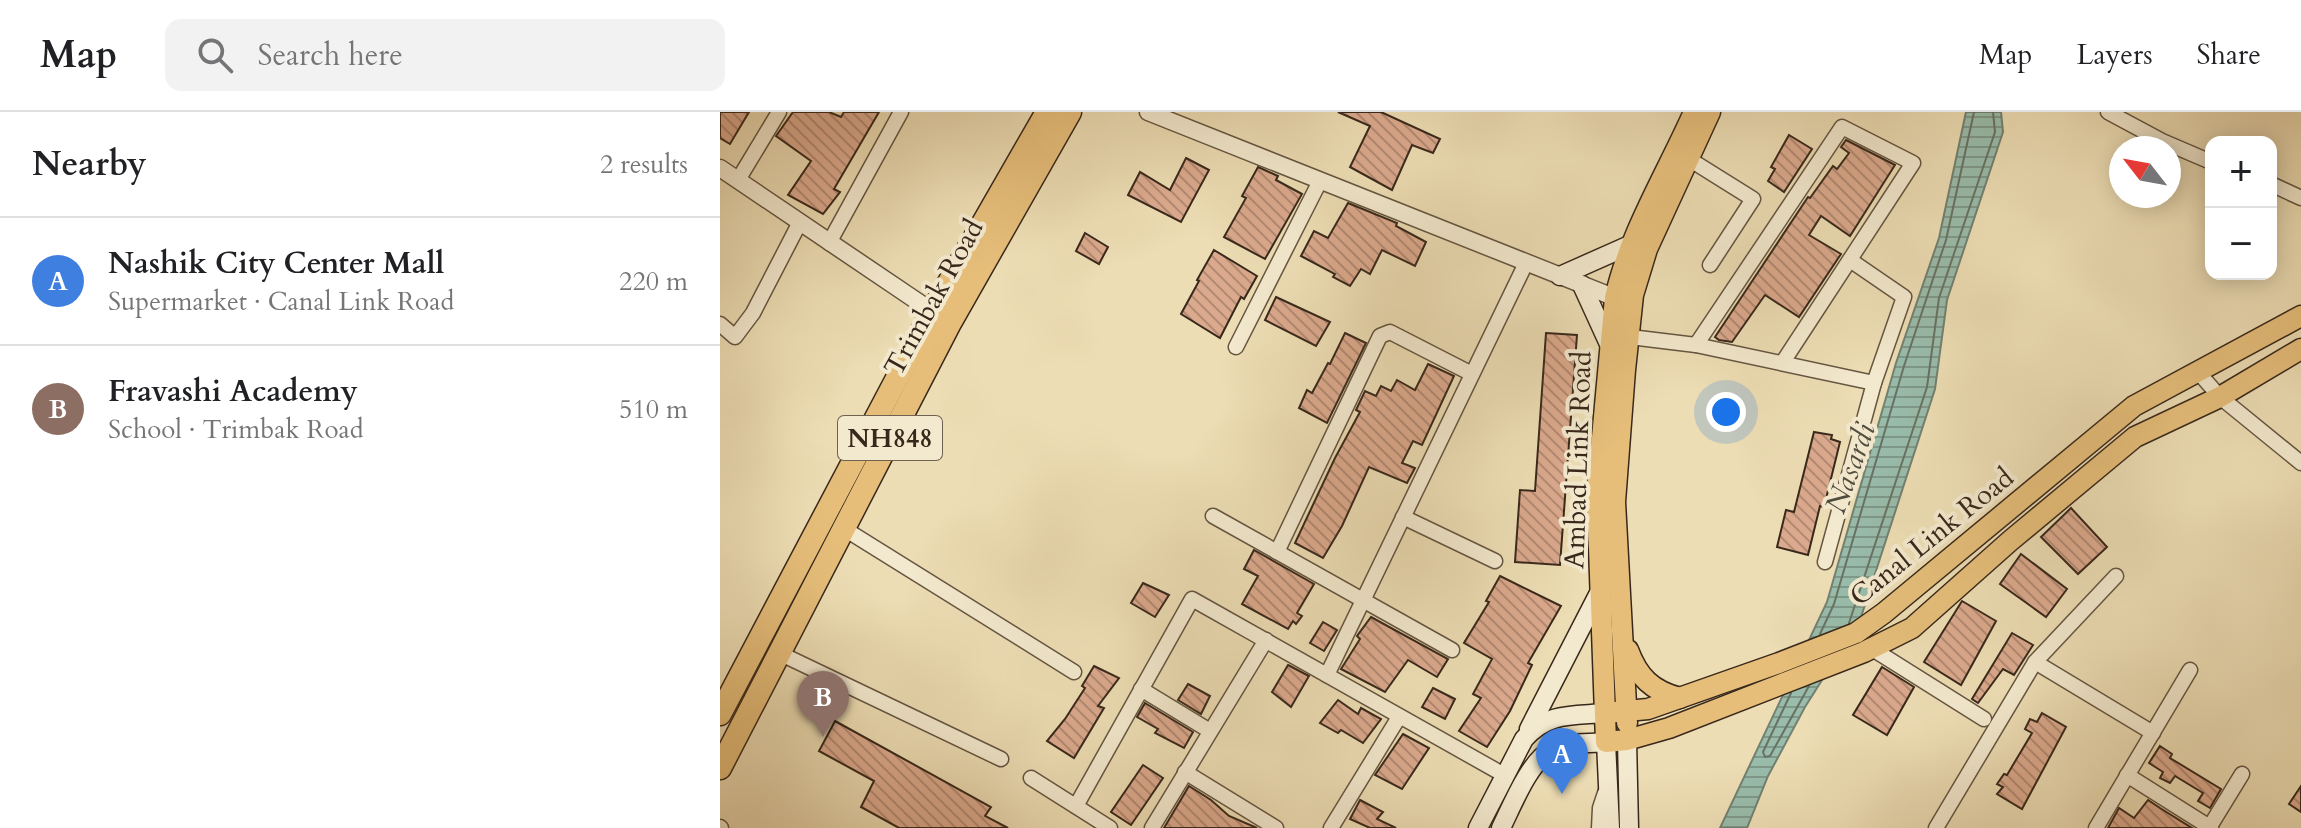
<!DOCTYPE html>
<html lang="en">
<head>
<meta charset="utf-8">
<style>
	:root { --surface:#fff; --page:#f2f2f2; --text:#202124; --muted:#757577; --line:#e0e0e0; --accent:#0b8043 }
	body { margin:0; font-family:Cardo,serif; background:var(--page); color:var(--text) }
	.controls { position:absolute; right:24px; top:24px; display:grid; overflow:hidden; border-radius:16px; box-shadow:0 4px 20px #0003 }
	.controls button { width:72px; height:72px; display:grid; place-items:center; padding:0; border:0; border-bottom:2px solid var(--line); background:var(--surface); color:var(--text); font:40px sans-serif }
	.compass { position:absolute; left:1389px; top:24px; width:72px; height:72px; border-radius:50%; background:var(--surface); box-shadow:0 4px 20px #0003; rotate:301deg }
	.you { position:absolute; left:1006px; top:300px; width:28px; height:28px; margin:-20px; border:6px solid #fff; border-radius:50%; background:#1a73e8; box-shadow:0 0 0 12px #1a73e833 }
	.badge { display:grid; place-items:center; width:52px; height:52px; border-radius:50%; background:var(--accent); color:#fff; font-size:26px; font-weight:700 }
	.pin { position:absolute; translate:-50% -66px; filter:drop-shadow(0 2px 4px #0008) }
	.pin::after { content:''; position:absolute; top:42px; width:28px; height:24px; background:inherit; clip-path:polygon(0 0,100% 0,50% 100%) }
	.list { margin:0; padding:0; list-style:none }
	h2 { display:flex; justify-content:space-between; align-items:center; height:104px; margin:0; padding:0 32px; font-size:34px }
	h2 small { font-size:26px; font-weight:400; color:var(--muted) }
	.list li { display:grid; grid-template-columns:52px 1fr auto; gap:24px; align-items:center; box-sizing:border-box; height:128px; padding:0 32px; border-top:2px solid var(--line) }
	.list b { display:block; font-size:30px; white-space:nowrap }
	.list p { margin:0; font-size:26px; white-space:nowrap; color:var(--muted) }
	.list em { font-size:26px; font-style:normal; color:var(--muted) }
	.icon { flex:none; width:44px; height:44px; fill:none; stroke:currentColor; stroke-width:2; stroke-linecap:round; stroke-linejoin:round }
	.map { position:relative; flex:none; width:1581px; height:716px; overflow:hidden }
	header { display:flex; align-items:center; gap:48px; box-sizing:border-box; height:112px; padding:0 40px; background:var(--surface); border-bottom:2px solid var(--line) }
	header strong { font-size:38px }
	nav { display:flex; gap:44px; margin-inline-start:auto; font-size:28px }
	.search { width:560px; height:72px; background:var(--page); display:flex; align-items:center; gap:20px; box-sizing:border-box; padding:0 28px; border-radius:16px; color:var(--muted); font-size:30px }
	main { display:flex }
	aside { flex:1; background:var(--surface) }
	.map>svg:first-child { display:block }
	.water { fill:url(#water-rules); stroke:#728171; stroke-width:2 }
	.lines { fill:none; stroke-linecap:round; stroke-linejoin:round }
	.shore { stroke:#687263; stroke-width:2 }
	.building { fill:url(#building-back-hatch); stroke:#38281b; stroke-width:2 }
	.minor-casing { stroke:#655541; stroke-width:17 }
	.tertiary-casing { stroke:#655541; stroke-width:19 }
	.secondary-casing { stroke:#38281b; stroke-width:21 }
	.primary-casing { stroke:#38281b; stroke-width:23 }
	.trunk-casing { stroke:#38281b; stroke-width:25 }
	.minor { stroke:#f3e9ce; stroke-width:14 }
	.tertiary { stroke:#f3e9ce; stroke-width:16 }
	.secondary { stroke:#f3e9ce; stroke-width:18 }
	.primary { stroke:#e6be7a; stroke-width:20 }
	.trunk { stroke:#e6be7a; stroke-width:22 }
	.labels { text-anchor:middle; stroke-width:8; stroke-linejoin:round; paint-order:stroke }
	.shield { fill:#f3e9ce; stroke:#706251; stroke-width:2 }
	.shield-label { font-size:26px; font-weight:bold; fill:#38281b }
	.street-label { font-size:28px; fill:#38281b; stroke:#f3e9ce }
	.water-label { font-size:30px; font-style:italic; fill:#504d3f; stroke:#f3e9ce }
</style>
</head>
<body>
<header>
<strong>Map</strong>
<div class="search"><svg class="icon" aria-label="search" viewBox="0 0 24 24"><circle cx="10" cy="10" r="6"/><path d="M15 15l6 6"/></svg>Search here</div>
<nav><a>Map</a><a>Layers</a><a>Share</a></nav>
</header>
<main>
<aside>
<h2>Nearby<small>2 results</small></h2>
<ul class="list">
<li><span class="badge" style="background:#3f7fe0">A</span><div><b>Nashik City Center Mall</b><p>Supermarket · Canal Link Road</p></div><em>220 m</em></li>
<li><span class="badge" style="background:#8d6e63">B</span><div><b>Fravashi Academy</b><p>School · Trimbak Road</p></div><em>510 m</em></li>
</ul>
</aside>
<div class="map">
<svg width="1581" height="716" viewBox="0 0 1581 716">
	<defs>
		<pattern id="water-rules" width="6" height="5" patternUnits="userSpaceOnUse" patternTransform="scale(2)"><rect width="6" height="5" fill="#99bcab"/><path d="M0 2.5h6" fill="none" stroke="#7e998a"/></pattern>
		<pattern id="building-back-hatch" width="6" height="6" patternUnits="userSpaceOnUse" patternTransform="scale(2)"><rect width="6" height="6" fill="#dba98d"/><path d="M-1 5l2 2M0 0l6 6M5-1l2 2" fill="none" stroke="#b38a72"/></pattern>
	</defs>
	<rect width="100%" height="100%" fill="#edddb4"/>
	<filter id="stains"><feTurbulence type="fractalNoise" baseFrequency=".0025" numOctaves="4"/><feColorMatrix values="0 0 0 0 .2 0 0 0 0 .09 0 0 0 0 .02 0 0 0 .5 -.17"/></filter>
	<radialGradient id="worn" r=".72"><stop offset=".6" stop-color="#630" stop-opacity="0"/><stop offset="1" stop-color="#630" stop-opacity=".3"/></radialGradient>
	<path class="water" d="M1246,0H1281L1283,20L1227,188L1215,277L1140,508L1085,595L1048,664L1027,716H1000L1107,490L1176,251L1219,126Z"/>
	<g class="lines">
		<g class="shore">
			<path d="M1129,511L1207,275L1219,186L1275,20L1273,0"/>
			<path d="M1100,522L1114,492L1184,254L1226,128L1254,0"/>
			<path d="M1071,581L1043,640L1045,645L1050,644L1089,574"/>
		</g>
	</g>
	<g class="building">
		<path d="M0,0H29L10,32L0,26Z"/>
		<path d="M73,0H109L121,5L124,0H159L114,77L120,80L103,102L68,83L91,49L56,24Z"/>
		<path d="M618,0H661L720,27L713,41L692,33L672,78L630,55L650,14Z"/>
		<path d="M1069,23L1092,37L1064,80L1048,69L1055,57L1051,55Z"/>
		<path d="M1126,28L1175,53L1130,124L1101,104L1089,123L1121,142L1079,205L1045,183L1012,230L999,228L995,225L1088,85L1090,86L1113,54L1117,57L1129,41L1121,35Z"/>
		<path d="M466,46L489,58L461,110L408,83L420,60L450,78Z"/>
		<path d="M538,55L558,64L556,68L582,82L545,147L504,125L526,86L522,84Z"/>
		<path d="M628,91L677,111L676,114L706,130L695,154L662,138L650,162L641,157L630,174L613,165L615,162L581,144L594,119L608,126Z"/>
		<path d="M365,121L388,135L379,152L356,139Z"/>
		<path d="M494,138L537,164L524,187L521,185L500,226L461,202L479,169L477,168Z"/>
		<path d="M556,185L610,210L596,234L545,208Z"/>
		<path d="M625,221L646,231L607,311L579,296L587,278L592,281L608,251L610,252Z"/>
		<path d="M826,221L857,223L840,453L795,450L800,378L815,379Z"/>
		<path d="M708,252L734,264L702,333L693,329L682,351L695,356L687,371L649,355L622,414L603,446L575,431L615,346L640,300L636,298L645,279L656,284L661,274L671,279L677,268L695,278Z"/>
		<path d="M1094,320L1112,323L1111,327L1120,330L1104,395L1100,394L1088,443L1057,435L1066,398L1074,400Z"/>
		<path d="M1351,396L1387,435L1358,462L1321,425Z"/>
		<path d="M534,438L594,472L577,501L582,504L576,512L573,509L568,517L522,492L538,464L524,457Z"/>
		<path d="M1301,442L1347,477L1326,505L1280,472Z"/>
		<path d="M780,464L841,494L808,551L812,553L790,599L767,635L739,619L761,586L753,582L772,547L744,531L769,490L766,489Z"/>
		<path d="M423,471L449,483L435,505L411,491Z"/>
		<path d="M1242,489L1276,509L1241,573L1204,550Z"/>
		<path d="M651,505L728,547L717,565L688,548L665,580L621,557L640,527L637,524Z"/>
		<path d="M603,510L617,518L604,539L590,531Z"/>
		<path d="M1292,521L1313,533L1294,563L1283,557L1258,591L1252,587Z"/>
		<path d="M568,553L589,564L571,595L552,580Z"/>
		<path d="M374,554L399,566L378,594L384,596L354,646L327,629L345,607L365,576L362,574Z"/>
		<path d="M1162,555L1194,575L1167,623L1133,603Z"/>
		<path d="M468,572L490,584L481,602L458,588Z"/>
		<path d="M713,576L735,587L725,607L702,595Z"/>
		<path d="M618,588L638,602L641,596L661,607L643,631L621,618L618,621L600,611Z"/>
		<path d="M425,591L473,620L464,636L435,621L438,617L417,605Z"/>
		<path d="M1322,601L1346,615L1302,697L1277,682L1283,675L1277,672L1284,662L1287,663L1312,621L1305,617L1310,607L1317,610Z"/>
		<path d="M115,609L271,695L265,704L288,716H179L141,695L154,669L99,639Z"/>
		<path d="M683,622L709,636L682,677L655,663Z"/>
		<path d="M1440,634L1452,642L1450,646L1501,677L1490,696L1478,689L1483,681L1455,664L1450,671L1440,666L1443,660L1429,651Z"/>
		<path d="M423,653L443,666L411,713L391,700Z"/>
		<path d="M469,674L491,688L509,704L537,716H444Z"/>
		<path d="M1581,674V700L1569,692Z"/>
		<path d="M640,688L663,700L657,707L676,716H650L630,707Z"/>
		<path d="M1428,688L1440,696L1472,716H1388L1399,696L1414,706Z"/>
	</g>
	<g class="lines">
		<defs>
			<g id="minor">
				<path d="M1388,0L1442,29L1491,50"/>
				<path d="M969,47L1033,87L990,153"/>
				<path d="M18,68L59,0"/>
				<path d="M1551,72L1581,86"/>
				<path d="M109,131L181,0"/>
				<path d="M0,212L15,225L33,201L80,110"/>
				<path d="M902,224L976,233L1154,271"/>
				<path d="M976,233L1122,15L1193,51L1063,250"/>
				<path d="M516,235L600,69"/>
				<path d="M1478,260L1500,285L1581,351"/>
				<path d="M493,404L732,538"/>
				<path d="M683,405L775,449"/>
				<path d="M123,416L354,560"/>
				<path d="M557,440L660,224L670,220L752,262"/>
				<path d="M1105,450L1154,271L1184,185L1130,148"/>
				<path d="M1151,536L1264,607"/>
				<path d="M59,541L281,647"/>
				<path d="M1315,550L1433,621"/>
				<path d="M607,563L806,151"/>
				<path d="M421,577L490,619"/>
				<path d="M465,660L556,716"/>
				<path d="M1407,663L1491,716"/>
				<path d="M311,666L390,716"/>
				<path d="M356,694L472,487L786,664"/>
				<path d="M0,715L1,716"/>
				<path d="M432,716L546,528"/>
				<path d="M611,716L679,605"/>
				<path d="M879,716L880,696L885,681"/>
				<path d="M1216,716L1315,550L1396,464"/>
				<path d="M1376,716L1470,558"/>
				<path d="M1489,716L1522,662"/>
			</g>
			<g id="tertiary">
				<path d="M428,0L906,190"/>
				<path d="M0,56L219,204"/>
			</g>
			<g id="secondary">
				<path d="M840,164L912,132"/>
				<path d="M862,173L889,232"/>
				<path d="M809,617L880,479"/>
				<path d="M907,628L909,716"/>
				<path d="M758,716L804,627C828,600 852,604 885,601"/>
				<path d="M781,716C792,694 809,650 831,638C845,629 870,632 886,630L890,716"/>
			</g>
			<g id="primary">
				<path d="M974,0C947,61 910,120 895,186L877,380L886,630L907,628L949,616L1144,540L1192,516L1290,429L1415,325L1500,285L1581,237"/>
				<path d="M908,538C918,565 932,579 960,586"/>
				<path d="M885,601L928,597L1059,551L1136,521L1164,501L1414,294L1581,204"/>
				<path d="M907,611L895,390L905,258L913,183L927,137L990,0"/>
			</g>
			<g id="trunk">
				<path d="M0,602L212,200L327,0"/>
				<path d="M0,656L230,211L350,0"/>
			</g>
		</defs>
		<use href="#minor" class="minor-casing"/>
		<use href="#tertiary" class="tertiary-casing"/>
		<use href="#secondary" class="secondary-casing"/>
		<use href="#primary" class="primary-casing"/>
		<use href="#trunk" class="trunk-casing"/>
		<use href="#minor" class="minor"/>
		<use href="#tertiary" class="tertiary"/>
		<use href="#secondary" class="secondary"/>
		<use href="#primary" class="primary"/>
		<use href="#trunk" class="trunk"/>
	</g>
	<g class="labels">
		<rect class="shield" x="118" y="304" width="104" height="44" rx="6"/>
		<g class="shield-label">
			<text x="170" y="335">NH848</text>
		</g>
		<g class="street-label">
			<text transform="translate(213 185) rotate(-61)" y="10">Trimbak Road</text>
			<text transform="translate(857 348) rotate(-88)" y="10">Ambad Link Road</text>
			<text transform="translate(1211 424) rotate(-39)" y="10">Canal Link Road</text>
		</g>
		<g class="water-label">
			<text transform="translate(1130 356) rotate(-70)" y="10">Nasardi</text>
		</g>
	</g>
	<rect width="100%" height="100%" filter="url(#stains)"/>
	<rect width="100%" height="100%" fill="url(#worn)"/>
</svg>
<div class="controls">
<button>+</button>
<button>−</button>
</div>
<svg class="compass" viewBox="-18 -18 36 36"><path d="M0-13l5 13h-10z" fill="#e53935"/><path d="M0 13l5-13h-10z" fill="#757577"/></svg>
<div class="you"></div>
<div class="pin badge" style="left:842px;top:682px;background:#3f7fe0">A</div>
<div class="pin badge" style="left:103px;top:625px;background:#8d6e63">B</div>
</div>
</main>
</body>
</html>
